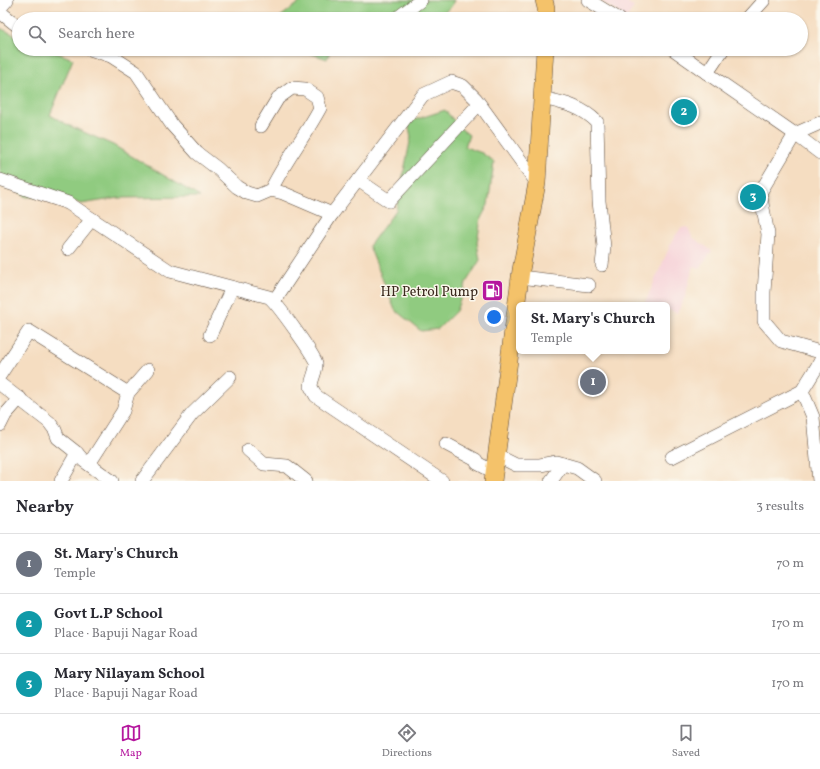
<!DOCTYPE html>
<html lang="en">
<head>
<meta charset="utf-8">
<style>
	:root { --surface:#fff; --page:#f7f7f7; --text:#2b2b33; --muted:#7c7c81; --line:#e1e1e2; --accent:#b5179e }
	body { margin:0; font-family:Vollkorn,serif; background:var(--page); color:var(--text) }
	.you { position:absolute; left:494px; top:317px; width:14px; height:14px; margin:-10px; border:3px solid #fff; border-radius:50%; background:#1a73e8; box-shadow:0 0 0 6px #1a73e833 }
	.badge { display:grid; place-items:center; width:26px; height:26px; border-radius:50%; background:var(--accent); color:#fff; font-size:13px; font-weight:700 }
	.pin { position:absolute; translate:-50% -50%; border:2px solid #fff; box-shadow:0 1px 4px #0006 }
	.popup { position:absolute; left:516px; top:302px; width:154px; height:52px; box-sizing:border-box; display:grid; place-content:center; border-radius:6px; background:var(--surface); filter:drop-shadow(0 1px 3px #0005); font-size:13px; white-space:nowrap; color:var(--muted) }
	.popup b { font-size:15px; color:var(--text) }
	.popup::after { content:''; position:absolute; left:50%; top:100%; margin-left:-8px; border:8px solid transparent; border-top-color:var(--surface) }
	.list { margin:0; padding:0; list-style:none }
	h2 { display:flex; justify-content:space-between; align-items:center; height:52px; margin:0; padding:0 16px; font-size:17px }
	h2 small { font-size:13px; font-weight:400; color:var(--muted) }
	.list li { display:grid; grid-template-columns:26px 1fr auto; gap:12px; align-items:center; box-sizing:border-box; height:60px; padding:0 16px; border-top:1px solid var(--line) }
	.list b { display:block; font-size:15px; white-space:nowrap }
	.list p { margin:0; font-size:13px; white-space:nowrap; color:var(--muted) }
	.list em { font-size:13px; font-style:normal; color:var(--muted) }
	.icon { flex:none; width:22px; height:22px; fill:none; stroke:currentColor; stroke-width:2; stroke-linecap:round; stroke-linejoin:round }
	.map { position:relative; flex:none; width:820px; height:481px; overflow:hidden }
	.search { position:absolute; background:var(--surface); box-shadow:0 1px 3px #0004; left:12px; right:12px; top:12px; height:44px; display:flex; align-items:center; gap:10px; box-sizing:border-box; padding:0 14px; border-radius:22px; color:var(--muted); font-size:15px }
	.sheet { height:232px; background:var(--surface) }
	nav { display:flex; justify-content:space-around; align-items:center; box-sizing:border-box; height:56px; border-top:1px solid var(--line); background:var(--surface); font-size:11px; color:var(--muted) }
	nav a { display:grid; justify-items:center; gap:2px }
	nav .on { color:var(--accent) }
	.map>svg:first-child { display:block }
	.built { fill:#f6cfd7 }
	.grass { fill:#90cb80; stroke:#667a4f }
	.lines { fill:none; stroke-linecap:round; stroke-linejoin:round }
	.minor-casing { stroke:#574536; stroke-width:14 }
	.major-casing { stroke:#574536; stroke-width:18 }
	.minor { stroke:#fff; stroke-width:13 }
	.major { stroke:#f4c26a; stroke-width:17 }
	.labels { text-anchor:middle; stroke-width:3; stroke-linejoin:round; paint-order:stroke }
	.poi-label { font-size:14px; fill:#3b2a1e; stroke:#fbf7ec; text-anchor:end }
</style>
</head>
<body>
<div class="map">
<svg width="820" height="481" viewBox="0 0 820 481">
	<rect width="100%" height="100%" fill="#fbf7ec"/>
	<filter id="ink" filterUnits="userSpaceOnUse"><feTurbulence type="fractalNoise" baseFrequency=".025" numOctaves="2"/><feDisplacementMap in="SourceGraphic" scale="8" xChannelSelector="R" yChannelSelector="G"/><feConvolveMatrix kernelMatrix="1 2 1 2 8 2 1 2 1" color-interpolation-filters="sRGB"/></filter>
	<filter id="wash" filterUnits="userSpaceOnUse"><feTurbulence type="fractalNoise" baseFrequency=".012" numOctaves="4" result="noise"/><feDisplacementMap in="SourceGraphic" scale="16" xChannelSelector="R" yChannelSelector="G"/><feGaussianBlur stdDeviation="0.9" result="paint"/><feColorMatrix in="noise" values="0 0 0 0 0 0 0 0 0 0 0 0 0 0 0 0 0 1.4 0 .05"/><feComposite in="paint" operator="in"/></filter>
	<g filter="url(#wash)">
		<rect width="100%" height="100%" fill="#f5ddc1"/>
		<g class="built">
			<path d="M600,0H624L634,7L626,18Z"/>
			<path d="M688,227L692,237L712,251L700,268L693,266L685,297L677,313L668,310L667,313V305H644L673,239L681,228Z"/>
		</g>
		<g class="grass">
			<path d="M303,0H454L451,7L435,19H377L366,11L344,19H281L280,17Z"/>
			<path d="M0,28L19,37V49H47L73,59L50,115L70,126L113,145L200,197L119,198L81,204L63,197H26L0,178Z"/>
			<path d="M298,49H331L327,59Z"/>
			<path d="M445,110L460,128L469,135L465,147L482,153L494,162L488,205L481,218L477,243L480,260L467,281L456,311L438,329L421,331L395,310L369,246L396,210L411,137L408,122Z"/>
		</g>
	</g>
	<g filter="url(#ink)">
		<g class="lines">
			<defs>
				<g id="minor">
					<path d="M588,0L619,19"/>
					<path d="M0,8L7,0"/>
					<path d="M0,12L19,27"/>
					<path d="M396,19L421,0"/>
					<path d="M747,19L764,0"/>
					<path d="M90,49L111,56L136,72L172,125L197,153L218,169L237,187L247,193L257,196L271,190L283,193L332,214L423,95L451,82L463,86L476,99L537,183"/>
					<path d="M673,49L707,73L723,49"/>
					<path d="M707,73L795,134L820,153"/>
					<path d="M542,98C564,103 581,106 597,122L599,201L604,247L602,265"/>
					<path d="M820,123L795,134L760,193L768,234L764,292V321L781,341L820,352"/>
					<path d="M261,126L278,98L292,88L305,89L317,97L320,108C305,136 285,161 271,190"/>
					<path d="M0,180L68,203L170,271L269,297C277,303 314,355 316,363C317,371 311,379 311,387L316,396L442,481"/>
					<path d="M358,180L389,201L479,104"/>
					<path d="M68,249L92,219"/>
					<path d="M520,277L589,285"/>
					<path d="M274,301L332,214"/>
					<path d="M210,335L232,288"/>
					<path d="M0,375L29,331L128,393"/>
					<path d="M0,384L49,422L55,430L58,438L77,453"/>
					<path d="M0,425L5,415L20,398"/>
					<path d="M446,444L476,460L477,463L494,472"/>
					<path d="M248,450L264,464L287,466L306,481"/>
					<path d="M496,455L516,465H540L556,462L577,468L595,481"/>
					<path d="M672,457L802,391"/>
					<path d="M89,464L123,411L128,393L148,370"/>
					<path d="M61,481L77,453L84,461L112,481"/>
					<path d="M142,481L192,414L230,377"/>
					<path d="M551,481L563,464"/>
					<path d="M819,481L813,417L802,391L820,362"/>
				</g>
				<g id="major">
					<path d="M544,0L546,8V19"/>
					<path d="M493,481L521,270L537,183L545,49"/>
				</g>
			</defs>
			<use href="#minor" class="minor-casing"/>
			<use href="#major" class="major-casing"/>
			<use href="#minor" class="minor"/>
			<use href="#major" class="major"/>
		</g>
	</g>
	<defs>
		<symbol id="fuel-square" viewBox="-11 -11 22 22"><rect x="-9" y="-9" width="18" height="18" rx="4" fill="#b5179e" stroke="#fbf7ec"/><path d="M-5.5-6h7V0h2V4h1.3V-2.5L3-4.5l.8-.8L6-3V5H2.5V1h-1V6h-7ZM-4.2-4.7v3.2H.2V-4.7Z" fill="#fff"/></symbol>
	</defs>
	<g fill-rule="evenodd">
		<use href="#fuel-square" x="480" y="278" width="25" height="25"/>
	</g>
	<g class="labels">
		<g class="poi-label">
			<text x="478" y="296">HP Petrol Pump</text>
		</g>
	</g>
</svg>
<div class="you"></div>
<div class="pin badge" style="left:593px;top:382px;background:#6b7280">1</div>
<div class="popup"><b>St. Mary's Church</b>Temple</div>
<div class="pin badge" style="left:684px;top:112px;background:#0f9aa8">2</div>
<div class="pin badge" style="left:753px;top:197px;background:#0f9aa8">3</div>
<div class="search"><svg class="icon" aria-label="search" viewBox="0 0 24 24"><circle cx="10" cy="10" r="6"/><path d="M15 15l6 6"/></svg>Search here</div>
</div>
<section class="sheet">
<h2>Nearby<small>3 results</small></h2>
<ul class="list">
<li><span class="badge" style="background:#6b7280">1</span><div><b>St. Mary's Church</b><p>Temple</p></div><em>70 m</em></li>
<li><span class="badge" style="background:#0f9aa8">2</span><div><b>Govt L.P School</b><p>Place · Bapuji Nagar Road</p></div><em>170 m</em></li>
<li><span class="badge" style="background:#0f9aa8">3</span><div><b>Mary Nilayam School</b><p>Place · Bapuji Nagar Road</p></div><em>170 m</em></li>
</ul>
</section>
<nav>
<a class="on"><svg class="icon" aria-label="map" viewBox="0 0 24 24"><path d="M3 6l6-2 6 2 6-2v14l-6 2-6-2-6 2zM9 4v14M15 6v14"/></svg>Map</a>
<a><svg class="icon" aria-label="directions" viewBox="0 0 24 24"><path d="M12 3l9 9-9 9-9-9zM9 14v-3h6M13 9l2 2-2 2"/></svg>Directions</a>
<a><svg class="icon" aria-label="saved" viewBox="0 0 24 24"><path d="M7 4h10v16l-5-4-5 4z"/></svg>Saved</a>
</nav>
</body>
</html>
